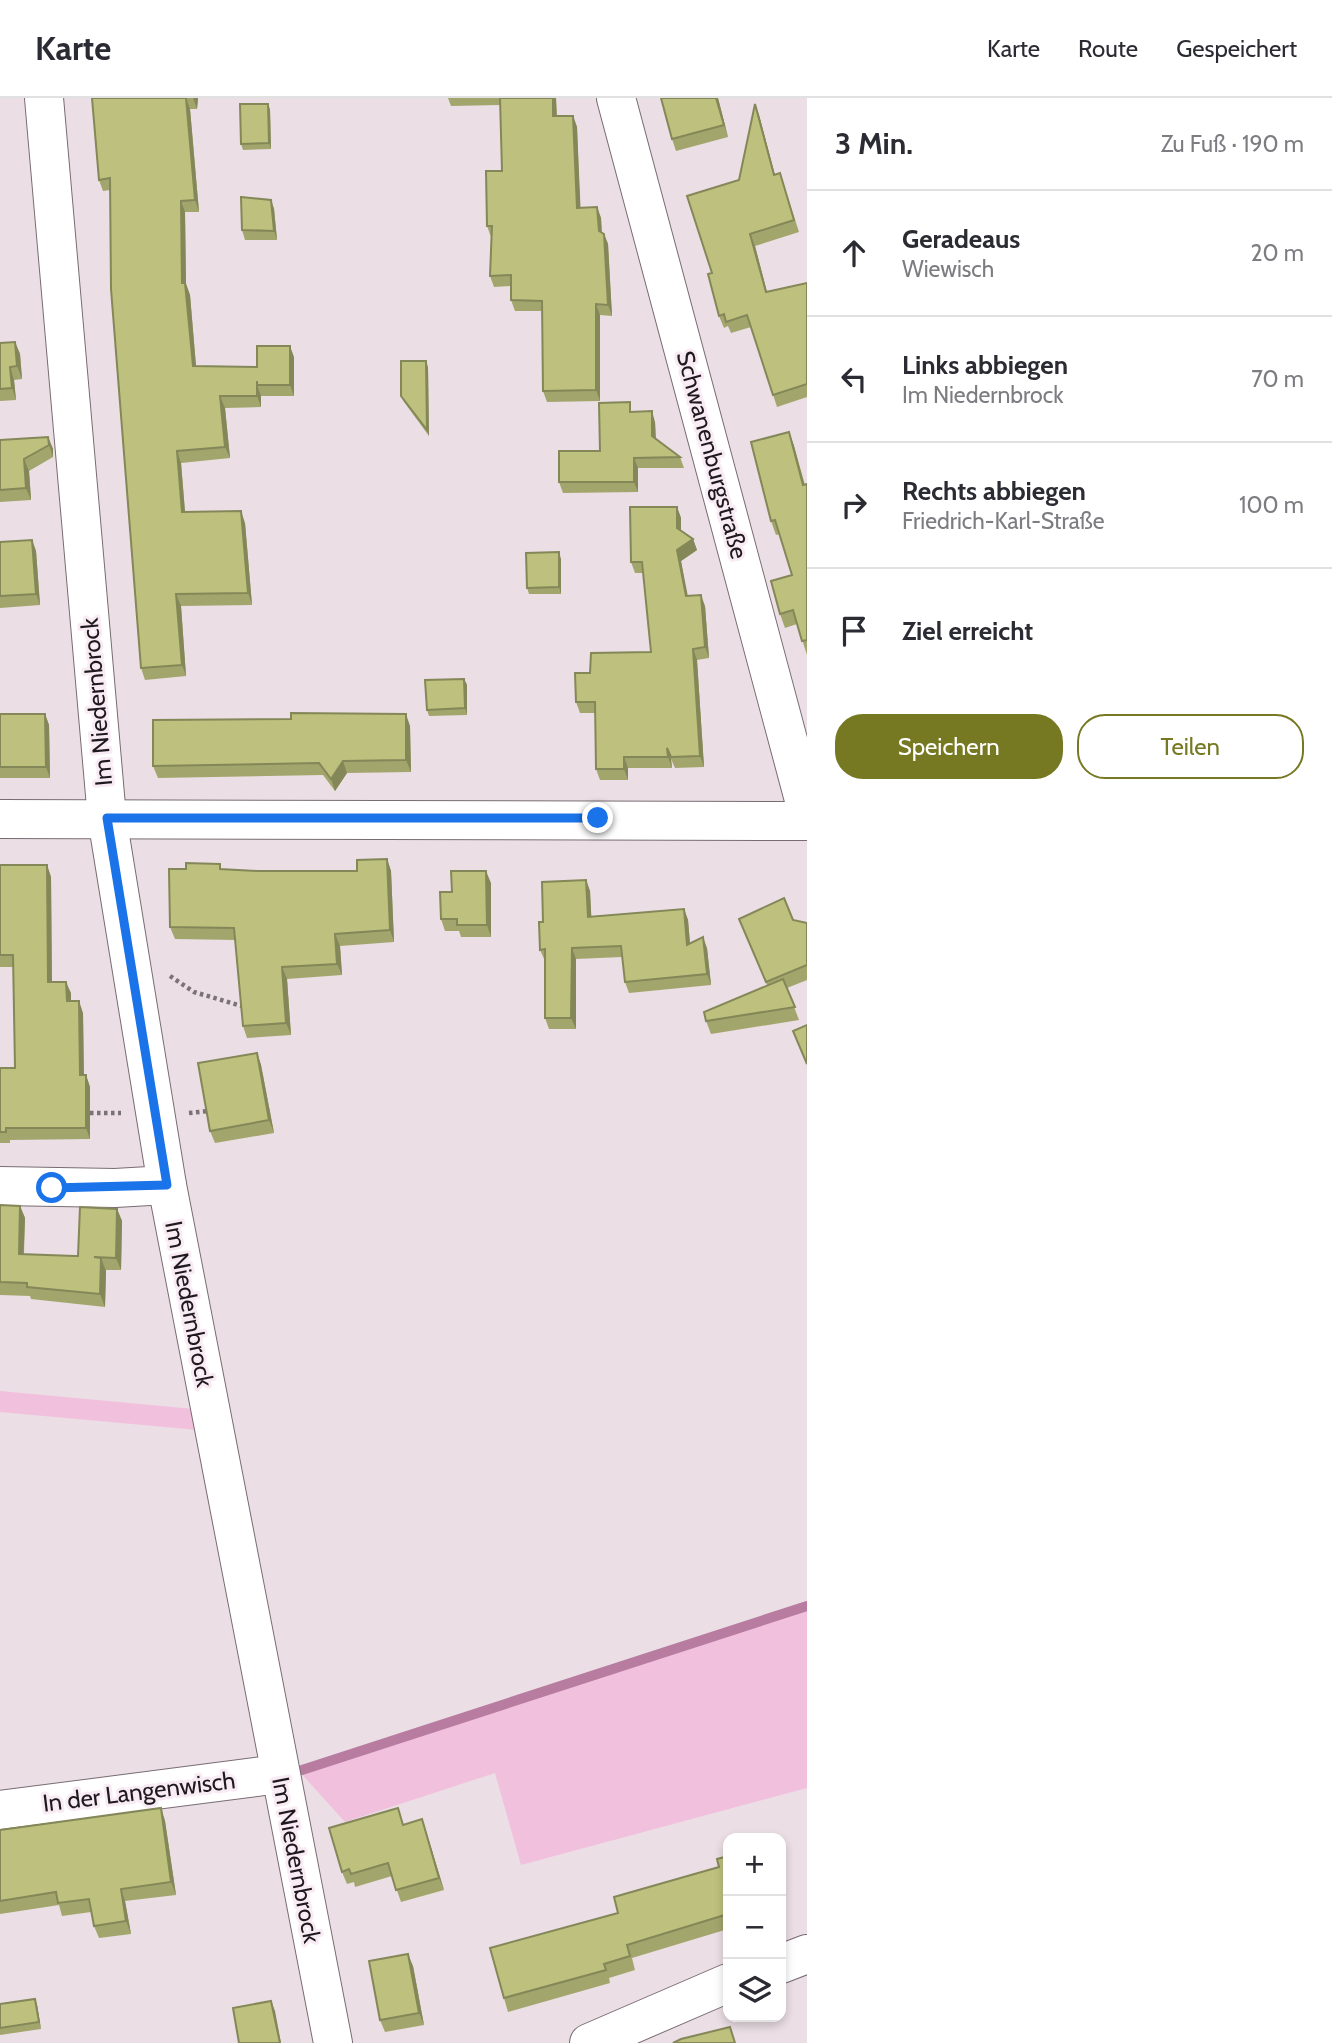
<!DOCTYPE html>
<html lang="de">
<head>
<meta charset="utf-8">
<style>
	:root { --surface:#fff; --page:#f7f7f7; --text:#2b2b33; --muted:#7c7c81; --line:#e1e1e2; --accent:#767921 }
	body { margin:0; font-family:Cabin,sans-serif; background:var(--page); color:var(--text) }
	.controls { position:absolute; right:21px; bottom:21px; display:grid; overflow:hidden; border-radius:14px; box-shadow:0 4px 10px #0003 }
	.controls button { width:63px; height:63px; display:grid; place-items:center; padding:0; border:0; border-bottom:2px solid var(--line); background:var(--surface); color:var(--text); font:35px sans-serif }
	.stop { position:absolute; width:21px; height:21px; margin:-16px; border:5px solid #1a73e8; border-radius:50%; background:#fff }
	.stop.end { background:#1a73e8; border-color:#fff; box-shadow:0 2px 7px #0008 }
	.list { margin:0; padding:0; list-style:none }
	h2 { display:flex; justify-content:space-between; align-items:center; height:91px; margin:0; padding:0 28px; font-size:30px }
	h2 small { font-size:23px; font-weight:400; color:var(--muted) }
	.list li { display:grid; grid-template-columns:46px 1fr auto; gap:21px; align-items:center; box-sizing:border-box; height:126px; padding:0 28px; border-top:2px solid var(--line) }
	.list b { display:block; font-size:26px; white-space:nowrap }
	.list p { margin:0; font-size:23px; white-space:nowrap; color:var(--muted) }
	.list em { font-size:23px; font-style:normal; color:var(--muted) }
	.actions { display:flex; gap:14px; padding:21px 28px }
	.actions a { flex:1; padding:16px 0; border:2px solid var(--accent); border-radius:28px; text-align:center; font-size:24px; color:var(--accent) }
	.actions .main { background:var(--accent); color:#fff }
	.icon { flex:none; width:38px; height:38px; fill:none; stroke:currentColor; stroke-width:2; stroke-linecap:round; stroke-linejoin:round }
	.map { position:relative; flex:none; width:807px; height:1945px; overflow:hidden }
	header { display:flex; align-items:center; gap:42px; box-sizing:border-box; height:98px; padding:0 35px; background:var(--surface); border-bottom:2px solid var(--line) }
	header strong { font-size:33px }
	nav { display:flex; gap:38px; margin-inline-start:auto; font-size:24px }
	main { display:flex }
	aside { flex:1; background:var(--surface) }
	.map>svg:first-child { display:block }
	.green { fill:#f1c0dd }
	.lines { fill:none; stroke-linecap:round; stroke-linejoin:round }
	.stream { stroke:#b87ca1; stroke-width:10 }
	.street-casing { stroke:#786c73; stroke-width:40 }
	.path { stroke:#7b7277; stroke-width:4.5; stroke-dasharray:3.5 3.5; stroke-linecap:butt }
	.street { stroke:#fff; stroke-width:38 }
	.wall { fill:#a3a66c }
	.shaded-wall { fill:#848758 }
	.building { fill:#bdc17d; stroke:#848758; stroke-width:2 }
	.route { stroke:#1a73e8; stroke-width:9 }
	.labels { text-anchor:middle; stroke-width:6; stroke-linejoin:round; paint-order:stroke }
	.street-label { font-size:24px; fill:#1e191c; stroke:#f9ebf3 }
</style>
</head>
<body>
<header>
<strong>Karte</strong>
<nav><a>Karte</a><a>Route</a><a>Gespeichert</a></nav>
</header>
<main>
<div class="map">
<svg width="807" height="1945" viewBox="0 0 807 1945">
	<rect width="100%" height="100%" fill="#ebdee5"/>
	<g class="green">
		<path d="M0,1293L194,1311L198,1332L0,1314Z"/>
		<path d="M807,1505V1690L521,1767L495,1675L345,1724L298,1672Z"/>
	</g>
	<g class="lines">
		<path class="stream" d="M302,1672L807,1508"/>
		<defs>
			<g id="street">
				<path d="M44,0L107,720L167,1087L333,1945"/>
				<path d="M616,0L807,713"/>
				<path d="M0,721L807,723"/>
				<path d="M0,1088L115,1090L167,1087"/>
				<path d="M0,1712L279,1676"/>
				<path d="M781,1866L807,1856"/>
				<path d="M589,1945L728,1885"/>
			</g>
		</defs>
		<use href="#street" class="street-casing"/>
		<g class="path">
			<path d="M170,878L194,894L245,909"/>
			<path d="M90,1015H121"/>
			<path d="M189,1015L209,1013"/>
		</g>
		<use href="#street" class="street"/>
	</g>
	<g class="wall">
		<path d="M92,0H198L197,11H190L199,114H185L186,186L190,197L196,268L257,269L294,259V298H261V309L225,310L230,360L181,365L185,414L245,425L252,507L181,508L186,578L145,582L141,570L110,92L103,93L99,82Z"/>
		<path d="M448,0H556L557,18H573L577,29L580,110L597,109L601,120L602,135L604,136L608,146L612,218L600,217V303L547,304L543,293L542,213H515L511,202V188L494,189L490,178L491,139L487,128L502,73L500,7L451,8Z"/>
		<path d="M661,0H718L728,39L676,53L672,41Z"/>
		<path d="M268,6L270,12L271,51L243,52L241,46Z"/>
		<path d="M755,6L759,17L775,77L784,87L799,134L755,148L767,194L807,185V299L777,309L751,229L731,235L728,228L724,230L719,218L712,175L739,82Z"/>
		<path d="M271,102L274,111L277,142H245L242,132Z"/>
		<path d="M15,244L20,256L22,281L14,282L16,302L0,303V245Z"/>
		<path d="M428,269L429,338L404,304L401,298Z"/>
		<path d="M633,314L655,324L656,341L680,359L684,370H638V394L563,395L559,384L600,353Z"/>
		<path d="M789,334L794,348L805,387L807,386V557L797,526L785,530L780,516L792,477L780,436L776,437L771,423Z"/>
		<path d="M48,339L53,351V359L29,373L31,402L0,404V342Z"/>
		<path d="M677,409L681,420V433L693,441L697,452L681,463L687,498L705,508L709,560L697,562L704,669L675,670L671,661L672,670H628V682H600L596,671L595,615H580L576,604L590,575L651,554L643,475H635L631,464Z"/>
		<path d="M32,442L36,453L40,507L0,510V444Z"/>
		<path d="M561,461V496H529L527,490Z"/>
		<path d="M464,581L467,587V617L429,618L427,612Z"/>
		<path d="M0,616H45L49,627L50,680H0Z"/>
		<path d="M410,628L411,674L347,675L335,693L323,677L158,680L153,668Z"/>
		<path d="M387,761L391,773L394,844L340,848L342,877L287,881L291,937L247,940L243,928L235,842L175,841L170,829L222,771L258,773H357Z"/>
		<path d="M0,767H47L51,779L52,884L71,895V903L83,915L84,977H86L90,989V1041L10,1042V1045H0V970H15L13,869H0Z"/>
		<path d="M586,782L590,793L591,819L684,811L688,822L690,845L707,850L711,887L629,895L625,884L622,859L576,861V931H549L545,920V863L540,852L543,824Z"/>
		<path d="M491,785V839H461L459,833H445L441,821L452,794Z"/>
		<path d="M739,821L793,822L807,825V882L787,890L799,922L711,936L706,923L767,887Z"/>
		<path d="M257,955L261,967L274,1035L215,1045L210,1033Z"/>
		<path d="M0,1107L20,1108L25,1120L24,1156L75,1158H78L117,1111L122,1123L121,1172H106L105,1209L31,1201L30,1198L0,1197Z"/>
		<path d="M161,1710L165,1723L176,1797L125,1803L131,1836L99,1840L94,1828L91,1814L62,1818L59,1807L0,1816V1732Z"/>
		<path d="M422,1721L444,1792L401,1804L392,1778L355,1789L354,1784L347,1786L342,1774L404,1727Z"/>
		<path d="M728,1758V1831L632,1860L635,1872L609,1880L610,1885L508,1914L504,1900L618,1815L719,1769Z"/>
		<path d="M413,1868L424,1927L385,1934L380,1922Z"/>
		<path d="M35,1901L37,1907L41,1931L0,1937V1906Z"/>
	</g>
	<g class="shaded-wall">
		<path d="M186,0L190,11L199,114L195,102Z"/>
		<path d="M193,0H198L197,11Z"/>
		<path d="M553,0H556L557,29L553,18Z"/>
		<path d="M716,0H718L728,39L724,27Z"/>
		<path d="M268,6L270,12L271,51L269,45Z"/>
		<path d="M755,6L759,17L778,89L774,77Z"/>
		<path d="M573,18L577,29L581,121L577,110Z"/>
		<path d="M271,102L274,111L277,142L274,133Z"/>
		<path d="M181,103L185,114L186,186L190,197L197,280L193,268L182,185Z"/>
		<path d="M597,109L601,120L602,143L599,133Z"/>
		<path d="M604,136L608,146L612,218L608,207Z"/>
		<path d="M750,136L755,148L770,206L766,194Z"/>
		<path d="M596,206L600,217V303L596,292Z"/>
		<path d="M15,244L20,256L22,281L17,268Z"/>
		<path d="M290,248L294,259V298L290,287Z"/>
		<path d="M426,263L428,269L429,338L427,332Z"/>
		<path d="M10,269L14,282L16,302L12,290Z"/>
		<path d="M257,287L261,298V309L257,298Z"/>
		<path d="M220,298L225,310L230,360L225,349Z"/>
		<path d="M652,313L655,324L656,349L652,338Z"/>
		<path d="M789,334L794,348L807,397L803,387Z"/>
		<path d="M48,339L53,351V359L49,347Z"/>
		<path d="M177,353L181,365L186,426L182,414Z"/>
		<path d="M634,360L638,370V394L634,384Z"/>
		<path d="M24,361L29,373L31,402L26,390Z"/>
		<path d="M677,409L681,420V441L677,430Z"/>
		<path d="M241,413L245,425L252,507L248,495Z"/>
		<path d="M693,441L697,452L681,463L690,509L686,498L677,452Z"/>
		<path d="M32,442L36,453L40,507L36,496Z"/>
		<path d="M559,454L561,461V496L559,489Z"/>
		<path d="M176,496L181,508L186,578L182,567Z"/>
		<path d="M701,497L705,508L709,560L705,549Z"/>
		<path d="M693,551L697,562L704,669L700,658Z"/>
		<path d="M464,581L467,587V617L465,610Z"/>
		<path d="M45,616L49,627L50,680L46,669Z"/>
		<path d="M406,616L410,628L411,674L406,662Z"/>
		<path d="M667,650L671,661L672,670L668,659Z"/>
		<path d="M624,659L628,670V682L624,671Z"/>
		<path d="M343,663L347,675L335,693L331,681Z"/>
		<path d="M387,761L391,773L394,844L390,832Z"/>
		<path d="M47,767L51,779L52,895L48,884Z"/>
		<path d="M486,773L491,785V839L487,827Z"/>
		<path d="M586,782L590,793L592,830L588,819Z"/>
		<path d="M684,811L688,822L691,858L687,847Z"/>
		<path d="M335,836L340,848L342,877L337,866Z"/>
		<path d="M703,839L707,850L711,887L707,876Z"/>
		<path d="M572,850L576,861V931L571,920Z"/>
		<path d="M282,869L287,881L291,937L286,925Z"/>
		<path d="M66,884L71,895V915L67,903Z"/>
		<path d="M79,903L83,915L84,989L80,977Z"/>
		<path d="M257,955L261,967L274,1035L269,1022Z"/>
		<path d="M86,977L90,989V1041L86,1030Z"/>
		<path d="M20,1108L25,1120L23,1168L19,1156Z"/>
		<path d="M117,1111L122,1123L121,1172L116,1160Z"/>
		<path d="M101,1160L106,1173L105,1209L100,1196Z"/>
		<path d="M161,1710L165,1723L176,1797L171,1784Z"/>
		<path d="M422,1721L426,1733L444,1792L439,1780Z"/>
		<path d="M121,1791L125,1803L131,1836L126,1823Z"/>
		<path d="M408,1856L413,1868L424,1927L419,1915Z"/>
		<path d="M35,1901L37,1907L41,1931L39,1924Z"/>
		<path d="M271,1903L275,1913L281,1945H280Z"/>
	</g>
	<g class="building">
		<path d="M92,0H186L195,102L181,103L182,185H185L193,268L257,269V248H290V287H257V283V298H220L225,349L177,353L182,414L241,413L248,495L176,496L182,567L141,570L111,191L110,80L99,82Z"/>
		<path d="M500,0H553V18H573L577,110L597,109L599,133L604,136L608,207L596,206V292L543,293L542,203L511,202V177L490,178L492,128H487L486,73H502Z"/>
		<path d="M661,0H716L724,27L672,41Z"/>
		<path d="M240,6H268L269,45L241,46Z"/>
		<path d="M755,6L774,77L780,75L794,122L750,136L766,194L807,185V286L773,297L747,217L726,224L724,216L719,218L708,176L712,175L687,98L739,82Z"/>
		<path d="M241,99L271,102L274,133L242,132Z"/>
		<path d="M15,244L17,268L10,269L12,290L0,291V245Z"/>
		<path d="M401,263H426L427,332L401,298Z"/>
		<path d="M630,304V314L652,313V338L680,359L634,360V384H559V353H600L599,305Z"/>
		<path d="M789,334L803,387L807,386V542L802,543L793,512L780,516L771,483L792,477L775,422L771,423L751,344Z"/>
		<path d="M48,339L49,347L24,361L26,390L0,392V342Z"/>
		<path d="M630,409H677V430L693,441L677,452L686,498L701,497L705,549L693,551L700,658L671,659L667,650L668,659H624V671H596L595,604H576L575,575H590L591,555L651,554L642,464H631Z"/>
		<path d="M32,442L36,496L0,498V444Z"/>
		<path d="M559,454V489L527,490L526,455Z"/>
		<path d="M464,581L465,610L427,612L425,582Z"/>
		<path d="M291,615L406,616V662L343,663L331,681L319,665L153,668V622L291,621Z"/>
		<path d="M0,616H45L46,669H0Z"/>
		<path d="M387,761L390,832L335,836L337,866L282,869L286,925L243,928L234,830L170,829L169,771H186V765L220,766V771L258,773H357V762Z"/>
		<path d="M0,767H47L48,884H66L67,903H79L80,977H86V1030H6V1034H0V970H15L13,857H0Z"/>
		<path d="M451,773H486L487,827H457V821H441L440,794H452Z"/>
		<path d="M586,782L588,819L684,811L687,847L703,839L707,876L625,884L621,848L572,850L571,920H545V851L540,852L539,824H543L542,784Z"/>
		<path d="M784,800L793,822L807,825V867L766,884L739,821Z"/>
		<path d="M783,881L795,909L706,923L704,914Z"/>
		<path d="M807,927V966L793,933Z"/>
		<path d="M257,955L269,1022L210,1033L198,965Z"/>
		<path d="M0,1107L20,1108L19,1156L75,1158H78L80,1109L117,1111L116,1160L94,1159L101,1160L100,1196L27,1189V1185L0,1184Z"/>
		<path d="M161,1710L171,1784L121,1791L126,1823L94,1828L89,1801L58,1805L56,1794L0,1803V1732Z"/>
		<path d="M398,1710L403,1727L422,1721L439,1780L396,1792L388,1765L351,1776L349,1771L342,1774L329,1730Z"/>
		<path d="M728,1758V1816L627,1847L630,1858L604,1866L606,1872L504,1900L490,1850L618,1815L614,1799L719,1769L717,1761Z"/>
		<path d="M408,1856L419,1915L380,1922L369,1863Z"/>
		<path d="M35,1901L39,1924L0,1930V1906Z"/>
		<path d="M271,1903L280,1945H239L233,1910Z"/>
		<path d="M730,1929L735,1945H673L681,1941Z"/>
	</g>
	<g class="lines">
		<path class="route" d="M52,1090L167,1087L107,720H598"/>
	</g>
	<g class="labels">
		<g class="street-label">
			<text transform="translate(712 357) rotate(75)" y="8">Schwanenburgstraße</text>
			<text transform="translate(97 604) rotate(-95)" y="8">Im Niedernbrock</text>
			<text transform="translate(189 1206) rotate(79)" y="8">Im Niedernbrock</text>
			<text transform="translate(139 1694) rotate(-7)" y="8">In der Langenwisch</text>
			<text transform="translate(296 1762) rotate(79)" y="8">Im Niedernbrock</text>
		</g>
	</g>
</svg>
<div class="controls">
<button>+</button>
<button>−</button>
<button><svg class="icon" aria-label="layers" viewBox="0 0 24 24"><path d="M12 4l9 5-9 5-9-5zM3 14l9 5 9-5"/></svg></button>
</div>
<div class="stop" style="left:52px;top:1090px"></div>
<div class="stop end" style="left:598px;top:720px"></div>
</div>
<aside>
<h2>3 Min.<small>Zu Fuß · 190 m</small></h2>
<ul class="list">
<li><svg class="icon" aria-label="ahead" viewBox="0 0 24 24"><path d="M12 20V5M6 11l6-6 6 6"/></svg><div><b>Geradeaus</b><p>Wiewisch</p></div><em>20 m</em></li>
<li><svg class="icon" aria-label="left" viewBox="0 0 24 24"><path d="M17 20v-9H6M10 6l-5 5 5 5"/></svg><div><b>Links abbiegen</b><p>Im Niedernbrock</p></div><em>70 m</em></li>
<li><svg class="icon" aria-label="right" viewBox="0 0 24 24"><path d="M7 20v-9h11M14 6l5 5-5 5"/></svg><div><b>Rechts abbiegen</b><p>Friedrich-Karl-Straße</p></div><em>100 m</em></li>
<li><svg class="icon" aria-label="arrive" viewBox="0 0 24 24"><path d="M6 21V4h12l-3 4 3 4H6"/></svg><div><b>Ziel erreicht</b></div></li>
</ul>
<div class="actions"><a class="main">Speichern</a><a>Teilen</a></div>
</aside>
</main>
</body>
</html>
